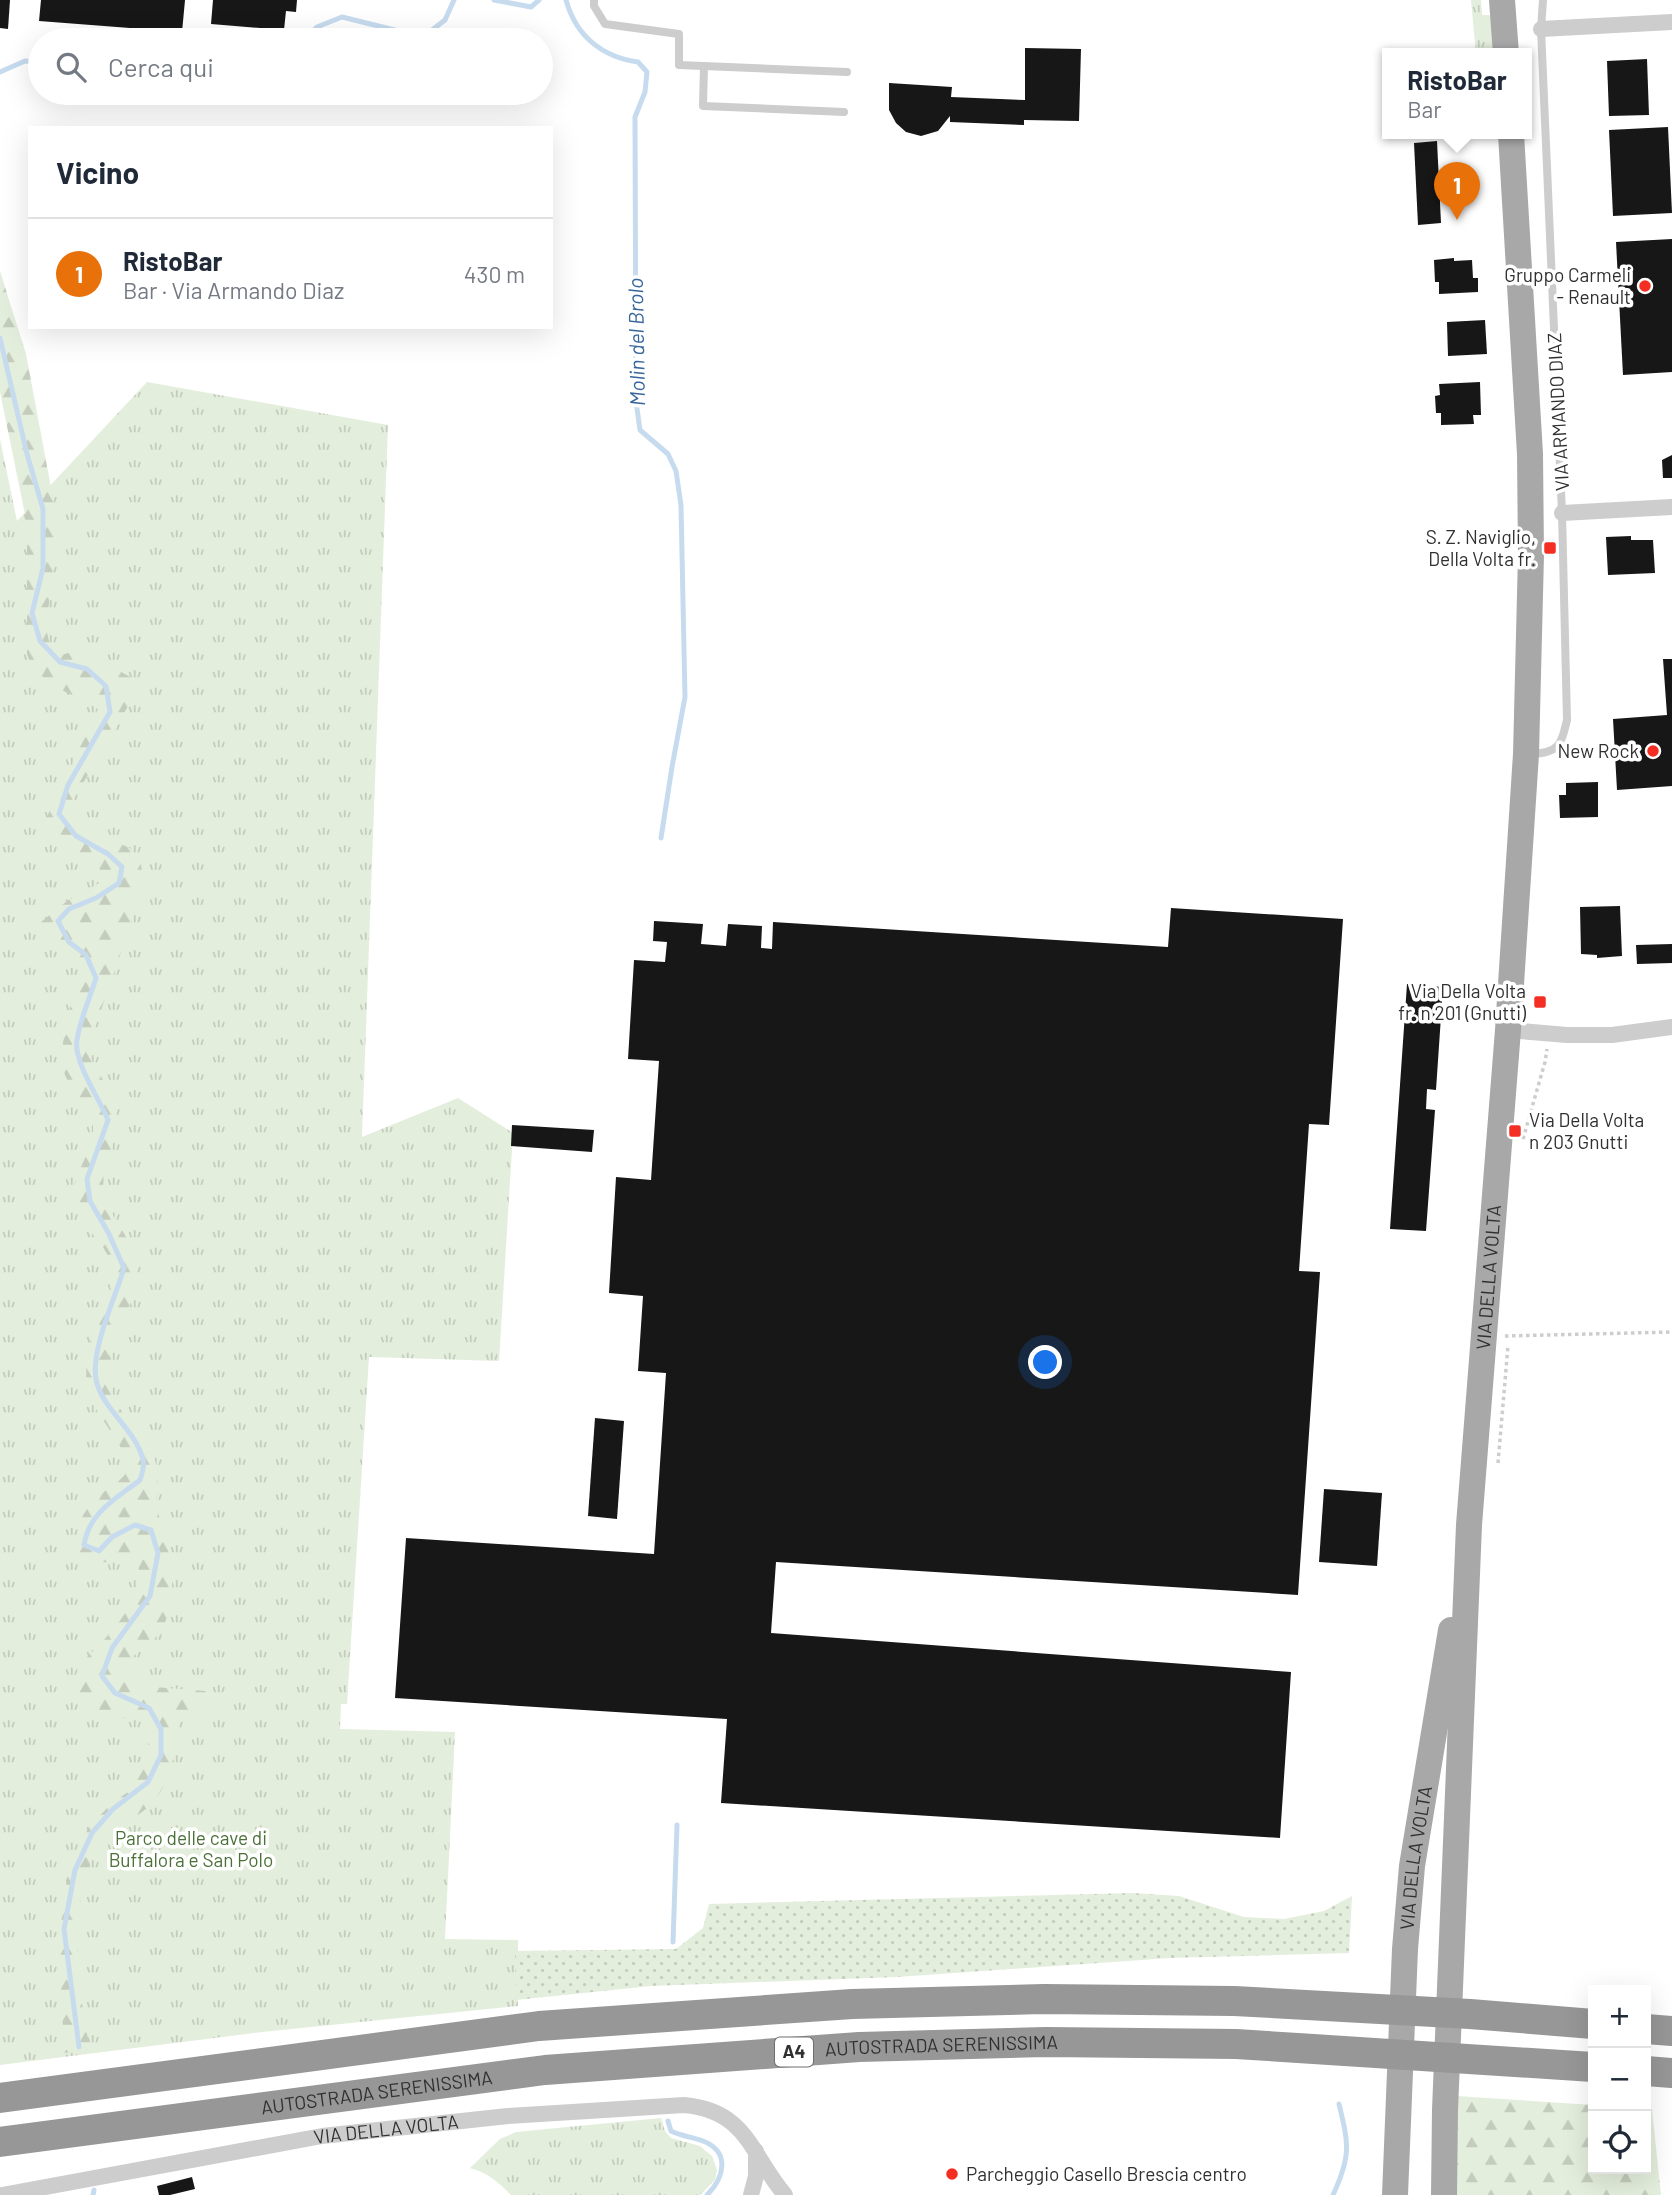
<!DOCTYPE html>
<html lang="it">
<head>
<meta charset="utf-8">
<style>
	:root { --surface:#fff; --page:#f6f6f7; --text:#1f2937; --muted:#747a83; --line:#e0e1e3; --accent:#f52e23 }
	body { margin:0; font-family:Barlow,sans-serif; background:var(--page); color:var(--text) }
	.controls { position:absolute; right:21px; bottom:21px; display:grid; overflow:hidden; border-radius:0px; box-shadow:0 7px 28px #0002 }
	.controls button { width:63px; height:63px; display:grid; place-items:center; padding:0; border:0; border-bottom:2px solid var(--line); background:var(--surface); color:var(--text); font:35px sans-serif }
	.you { position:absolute; left:1046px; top:1363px; width:24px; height:24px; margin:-18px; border:5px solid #fff; border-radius:50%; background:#1a73e8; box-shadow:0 0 0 10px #1a73e833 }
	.badge { display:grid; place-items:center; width:46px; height:46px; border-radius:50%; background:var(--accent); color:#fff; font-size:23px; font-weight:700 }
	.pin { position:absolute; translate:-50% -58px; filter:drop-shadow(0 2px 4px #0008) }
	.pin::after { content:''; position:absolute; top:37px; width:24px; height:21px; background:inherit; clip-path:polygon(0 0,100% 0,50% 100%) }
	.popup { position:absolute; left:1382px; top:48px; width:150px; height:91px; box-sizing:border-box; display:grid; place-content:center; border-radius:0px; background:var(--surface); filter:drop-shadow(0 2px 5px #0005); font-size:23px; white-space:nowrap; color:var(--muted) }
	.popup b { font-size:26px; color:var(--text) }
	.popup::after { content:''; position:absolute; left:50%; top:100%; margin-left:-14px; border:14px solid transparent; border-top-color:var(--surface) }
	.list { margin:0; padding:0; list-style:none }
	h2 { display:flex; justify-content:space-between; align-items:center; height:91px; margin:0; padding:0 28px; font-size:30px }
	h2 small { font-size:23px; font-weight:400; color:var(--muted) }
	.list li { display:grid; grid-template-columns:46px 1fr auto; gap:21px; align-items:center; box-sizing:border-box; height:112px; padding:0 28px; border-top:2px solid var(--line) }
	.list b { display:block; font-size:26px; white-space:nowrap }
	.list p { margin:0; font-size:23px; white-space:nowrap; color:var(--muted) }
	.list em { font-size:23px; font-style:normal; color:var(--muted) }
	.icon { flex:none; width:38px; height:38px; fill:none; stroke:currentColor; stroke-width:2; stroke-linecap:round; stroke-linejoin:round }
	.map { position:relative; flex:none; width:1672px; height:2195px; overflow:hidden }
	.search { position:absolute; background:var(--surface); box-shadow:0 7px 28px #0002; left:28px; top:28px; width:525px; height:77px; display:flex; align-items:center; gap:18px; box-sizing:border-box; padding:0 24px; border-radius:38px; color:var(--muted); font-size:26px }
	.panel { position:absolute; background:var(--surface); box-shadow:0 7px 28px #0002; left:28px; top:126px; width:525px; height:203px; border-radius:0px }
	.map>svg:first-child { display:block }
	.grass { fill:url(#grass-tufts) }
	.forest { fill:url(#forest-firs) }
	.garden { fill:url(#garden-dots) }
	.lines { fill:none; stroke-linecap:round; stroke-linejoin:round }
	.stream { stroke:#c7dbef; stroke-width:5 }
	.building { fill:#171717 }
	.path { stroke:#cdcdcd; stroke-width:3.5; stroke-dasharray:3.5 3.5; stroke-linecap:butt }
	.lane { stroke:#cdcdcd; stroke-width:8 }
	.street { stroke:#cdcdcd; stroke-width:16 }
	.primary { stroke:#a8a8a8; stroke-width:26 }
	.highway { stroke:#979797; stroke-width:30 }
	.poi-dot { fill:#f52e23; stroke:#fff; stroke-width:2.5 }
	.labels { text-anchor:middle; stroke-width:7; stroke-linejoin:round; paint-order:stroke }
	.shield { fill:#fff; stroke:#6e6e6e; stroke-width:2 }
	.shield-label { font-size:18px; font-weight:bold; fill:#303030 }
	.poi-label { font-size:19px; fill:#303030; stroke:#fff; text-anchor:end }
	.street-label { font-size:19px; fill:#303030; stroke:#fff }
	.park-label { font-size:19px; fill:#4b7038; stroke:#fff }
	.water-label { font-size:21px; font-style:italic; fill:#36669a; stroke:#fff }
</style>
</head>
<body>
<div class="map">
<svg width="1672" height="2195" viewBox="0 0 1672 2195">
	<defs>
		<pattern id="grass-tufts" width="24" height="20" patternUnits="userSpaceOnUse" patternTransform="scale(1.75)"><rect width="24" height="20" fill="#e4eedc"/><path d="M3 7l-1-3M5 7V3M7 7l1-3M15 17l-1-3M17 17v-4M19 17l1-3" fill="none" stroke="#c4ccbd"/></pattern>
		<pattern id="forest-firs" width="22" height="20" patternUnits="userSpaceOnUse" patternTransform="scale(1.75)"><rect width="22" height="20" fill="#e4eedc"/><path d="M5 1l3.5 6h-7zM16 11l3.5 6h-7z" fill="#c4ccbd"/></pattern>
		<pattern id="garden-dots" width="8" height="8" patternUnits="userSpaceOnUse" patternTransform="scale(1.75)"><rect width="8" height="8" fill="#e4eedc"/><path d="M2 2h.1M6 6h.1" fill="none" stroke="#c4ccbd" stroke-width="1.8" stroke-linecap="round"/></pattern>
	</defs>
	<rect width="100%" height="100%" fill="#fff"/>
	<g class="grass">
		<path d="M1471,0H1481L1482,15H1489L1494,20L1496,54H1476Z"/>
		<path d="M147,382L388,425L362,1137L458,1098L513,1133L499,1361L369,1357L347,1704H341L340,1729L455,1732L445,1939L518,1940V2006L262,2032L0,2065V439L17,521Z"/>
		<path d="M661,2118L665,2131L671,2138L700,2146L712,2156L717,2170L715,2180L700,2195H511C498,2182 488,2173 470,2168L500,2139L516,2132Z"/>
	</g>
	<g class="forest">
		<path d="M0,271L26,354L58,525L46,629L50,645L62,655L80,649L132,678L134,696L72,802L68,814L79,827L130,848L141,865L144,885L87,1051C99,1076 120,1100 117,1129C114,1149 100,1170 104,1191C109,1222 137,1238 137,1274C136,1313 103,1337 109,1379C113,1413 143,1430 155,1461C161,1475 155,1493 157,1508C160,1522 165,1535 168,1549C174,1572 174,1605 163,1627C154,1644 134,1655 120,1665L123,1680L142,1686L205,1691L215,1705L199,1718L179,1722C175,1756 169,1797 136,1816C123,1824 115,1822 104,1835C98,1841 96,1851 92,1859C68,1918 78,1988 90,2050L64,2053L59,1939L67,1878L88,1828L113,1802L131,1790L144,1768L150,1735L146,1720C119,1719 60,1711 78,1669C82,1660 93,1652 99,1645C113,1631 129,1611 136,1592C140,1583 138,1569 139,1560L78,1564C72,1524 82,1508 114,1484C119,1480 127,1476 127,1468C129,1448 92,1412 87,1389C84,1369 90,1339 96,1320C102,1304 113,1288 112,1270C110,1246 86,1232 77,1212C64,1181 93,1156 93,1130C94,1106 74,1094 65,1075C55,1052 74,996 79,971L52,944L41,922L67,901L108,878C90,852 49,859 45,821L98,709C72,693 37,684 27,654V524L0,392Z"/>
		<path d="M1457,2096L1593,2105V2169H1646V2109H1652L1661,2195H1454Z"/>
	</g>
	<path class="garden" d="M1132,1893L1179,1896L1244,1917L1284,1919L1324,1911L1352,1896L1349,1953L1170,1958L897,1977L651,1986L516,2000L515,1951L676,1949L703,1928L709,1904Z"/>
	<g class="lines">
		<g class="stream">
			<path d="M494,0L531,7L539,0"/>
			<path d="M566,0C576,36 602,57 638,62L647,72L645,92L635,117L636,401L640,430L668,454L676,471L681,505L685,697L672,767L661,838"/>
			<path d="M304,40L317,27L342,17L423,37L445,20L454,0"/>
			<path d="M0,72L25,61L40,62"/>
			<path d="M0,338L27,454L43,509V568L32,613L40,641L60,662L87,669L106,686L110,712L68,785L59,814L76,836L108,854L122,867L119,883L96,898L69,909L58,921L69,942L86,955L96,978C90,998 80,1019 77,1040C73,1061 100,1100 108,1120L87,1179L90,1201L109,1234L124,1268C115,1299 91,1348 96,1379C101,1408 135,1429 143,1459C145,1465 142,1474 140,1480C116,1499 89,1512 84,1545L99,1551L112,1537L135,1525L151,1530L158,1553L150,1596L112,1648L102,1676L115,1693L149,1708L161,1729V1755L148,1782L113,1809L92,1833L75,1870L64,1929L79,2047"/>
			<path d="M673,1942L677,1825"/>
			<path d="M668,2121L671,2131C681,2136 692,2137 703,2141C731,2152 724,2178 707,2195"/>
			<path d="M93,2195L94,2190"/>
			<path d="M1333,2195C1351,2156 1349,2145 1339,2104"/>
		</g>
	</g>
	<g class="building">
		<path d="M0,0H10L8,29L0,28Z"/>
		<path d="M41,0H185L182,32L39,21Z"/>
		<path d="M213,0H297L296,12L286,11L284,30L211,24Z"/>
		<path d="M1025,48L1081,49L1079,121L1024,120V125L950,122V116L938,131L921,136L906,132L896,123L889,110V83L952,87L951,97L1025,100Z"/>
		<path d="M1647,59L1649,115L1609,116L1607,61Z"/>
		<path d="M1668,127L1672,213L1613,216L1609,130Z"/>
		<path d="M1437,141L1441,223L1418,225L1414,143Z"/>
		<path d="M1672,239V372L1623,375L1616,242Z"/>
		<path d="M1454,258V261L1472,260L1473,278H1478V292L1439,294V282H1435L1434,260Z"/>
		<path d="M1485,320L1487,354L1448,356L1447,322Z"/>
		<path d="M1480,382L1481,415H1473L1474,424L1441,425V413H1436L1435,396L1440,395L1439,384Z"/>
		<path d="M1672,455V478H1663L1662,460Z"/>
		<path d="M1631,536V540H1653L1655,573L1608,575L1606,537Z"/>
		<path d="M1663,659H1672V786L1617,790L1613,719L1667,715Z"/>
		<path d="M1598,782V817L1560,818L1559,795H1566V783Z"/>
		<path d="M1620,906L1622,956L1597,958V955L1581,954L1580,907Z"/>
		<path d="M1171,908L1343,919L1329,1125L1309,1124L1299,1271L1320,1272L1298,1595L776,1562L771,1633L1291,1672L1280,1838L721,1803L727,1719L395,1698L406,1538L654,1554L666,1373L638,1371L643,1296L609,1293L616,1177L651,1180L659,1061L628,1059L634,960L665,962L667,942L653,941L654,921L703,924L701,944L726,946L728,924L762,926L761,948L772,949L773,922L1168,947Z"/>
		<path d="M1672,944V963L1637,964L1636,945Z"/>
		<path d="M1407,984L1443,987L1436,1090L1427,1089L1426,1109L1435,1110L1426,1231L1390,1229Z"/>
		<path d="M512,1125L594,1130L592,1152L511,1146Z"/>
		<path d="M595,1418L624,1421L617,1519L588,1516Z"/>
		<path d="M1324,1489L1382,1493L1377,1566L1319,1562Z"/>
		<path d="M192,2177L195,2189L170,2195H159L157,2186Z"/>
	</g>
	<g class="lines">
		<g class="path">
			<path d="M1523,1139L1545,1062L1547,1049"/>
			<path d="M1505,1336L1672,1332"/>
			<path d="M1498,1463L1508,1346"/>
		</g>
		<g class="lane">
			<path d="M594,0V6L605,24L679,34V65L847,72"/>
			<path d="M704,66L703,106L844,112"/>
			<path d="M1531,754C1559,753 1561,745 1567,720L1562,513L1541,29L1543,0"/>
		</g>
		<g class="street">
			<path d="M1541,29L1672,22"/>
			<path d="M1562,513L1672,507"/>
			<path d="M1508,1030L1567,1035H1612L1672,1027"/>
			<path id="s1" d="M2,2195L322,2136L508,2116L684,2105C748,2111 750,2154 785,2195"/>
			<path d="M751,2195L756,2176V2151"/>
		</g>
		<g class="primary">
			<path d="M1502,0L1506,54"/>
			<path id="s2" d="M1395,2195L1405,1949L1412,1866L1451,1630"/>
			<path id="s3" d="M1444,2195L1445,2110L1469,1525L1508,1030L1526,754L1531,555L1530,454L1511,134"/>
		</g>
		<g class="highway">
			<path d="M1646,2029L1672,2031"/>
			<path d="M1646,2071L1672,2073"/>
			<path d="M0,2098L539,2026L852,2004L1044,1999L1234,2001L1470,2014L1593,2024"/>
			<path id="s4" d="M0,2142L545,2070L859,2047L1046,2042L1236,2044L1593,2067"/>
		</g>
	</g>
	<g class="poi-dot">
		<circle cx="1645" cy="286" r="7"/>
		<rect x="1543" y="541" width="14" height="14" rx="3.5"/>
		<circle cx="1653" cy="751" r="7"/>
		<rect x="1533" y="995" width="14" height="14" rx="3.5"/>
		<rect x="1508" y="1124" width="14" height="14" rx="3.5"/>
		<circle cx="952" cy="2174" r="7"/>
	</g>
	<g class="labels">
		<rect class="shield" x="775" y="2037.5" width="38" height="29" rx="5"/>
		<g class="shield-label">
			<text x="794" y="2058">A4</text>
		</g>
		<g class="poi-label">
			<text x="1631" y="282">Gruppo Carmeli<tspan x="1631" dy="22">- Renault</tspan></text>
			<text x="1536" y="544">S. Z. Naviglio,<tspan x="1536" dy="22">Della Volta fr.</tspan></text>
			<text x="1639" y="758">New Rock</text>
			<text x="1526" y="998">Via Della Volta<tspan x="1526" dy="22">fr. n 201 (Gnutti)</tspan></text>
			<text x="1529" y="1127" text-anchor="start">Via Della Volta<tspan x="1529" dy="22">n 203 Gnutti</tspan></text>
			<text x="966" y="2181" text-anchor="start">Parcheggio Casello Brescia centro</text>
		</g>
		<g class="street-label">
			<text transform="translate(1558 412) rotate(-93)" y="7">VIA ARMANDO DIAZ</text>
			<text dy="7" stroke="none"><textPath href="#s3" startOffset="919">VIA DELLA VOLTA</textPath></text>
			<text dy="7" stroke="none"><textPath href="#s2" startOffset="338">VIA DELLA VOLTA</textPath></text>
			<text dy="7" stroke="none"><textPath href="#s4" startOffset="947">AUTOSTRADA SERENISSIMA</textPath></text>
			<text dy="7" stroke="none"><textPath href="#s4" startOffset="380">AUTOSTRADA SERENISSIMA</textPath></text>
			<text dy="7" stroke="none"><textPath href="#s1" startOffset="390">VIA DELLA VOLTA</textPath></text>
		</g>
		<g class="park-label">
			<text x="191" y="1845">Parco delle cave di<tspan x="191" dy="22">Buffalora e San Polo</tspan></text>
		</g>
		<g class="water-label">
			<text transform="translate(637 342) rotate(-91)" y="7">Molin del Brolo</text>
		</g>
	</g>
</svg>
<div class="controls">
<button>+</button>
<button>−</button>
<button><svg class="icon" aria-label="locate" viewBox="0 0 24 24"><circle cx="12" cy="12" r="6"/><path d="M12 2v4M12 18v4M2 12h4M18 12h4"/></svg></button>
</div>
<div class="you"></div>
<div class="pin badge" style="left:1457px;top:220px;background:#e8710a">1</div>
<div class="popup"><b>RistoBar</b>Bar</div>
<div class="search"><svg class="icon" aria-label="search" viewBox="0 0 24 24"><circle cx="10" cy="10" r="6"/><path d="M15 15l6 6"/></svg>Cerca qui</div>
<section class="panel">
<h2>Vicino<small></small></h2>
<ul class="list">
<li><span class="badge" style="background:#e8710a">1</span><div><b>RistoBar</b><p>Bar · Via Armando Diaz</p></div><em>430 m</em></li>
</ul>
</section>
</div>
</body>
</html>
